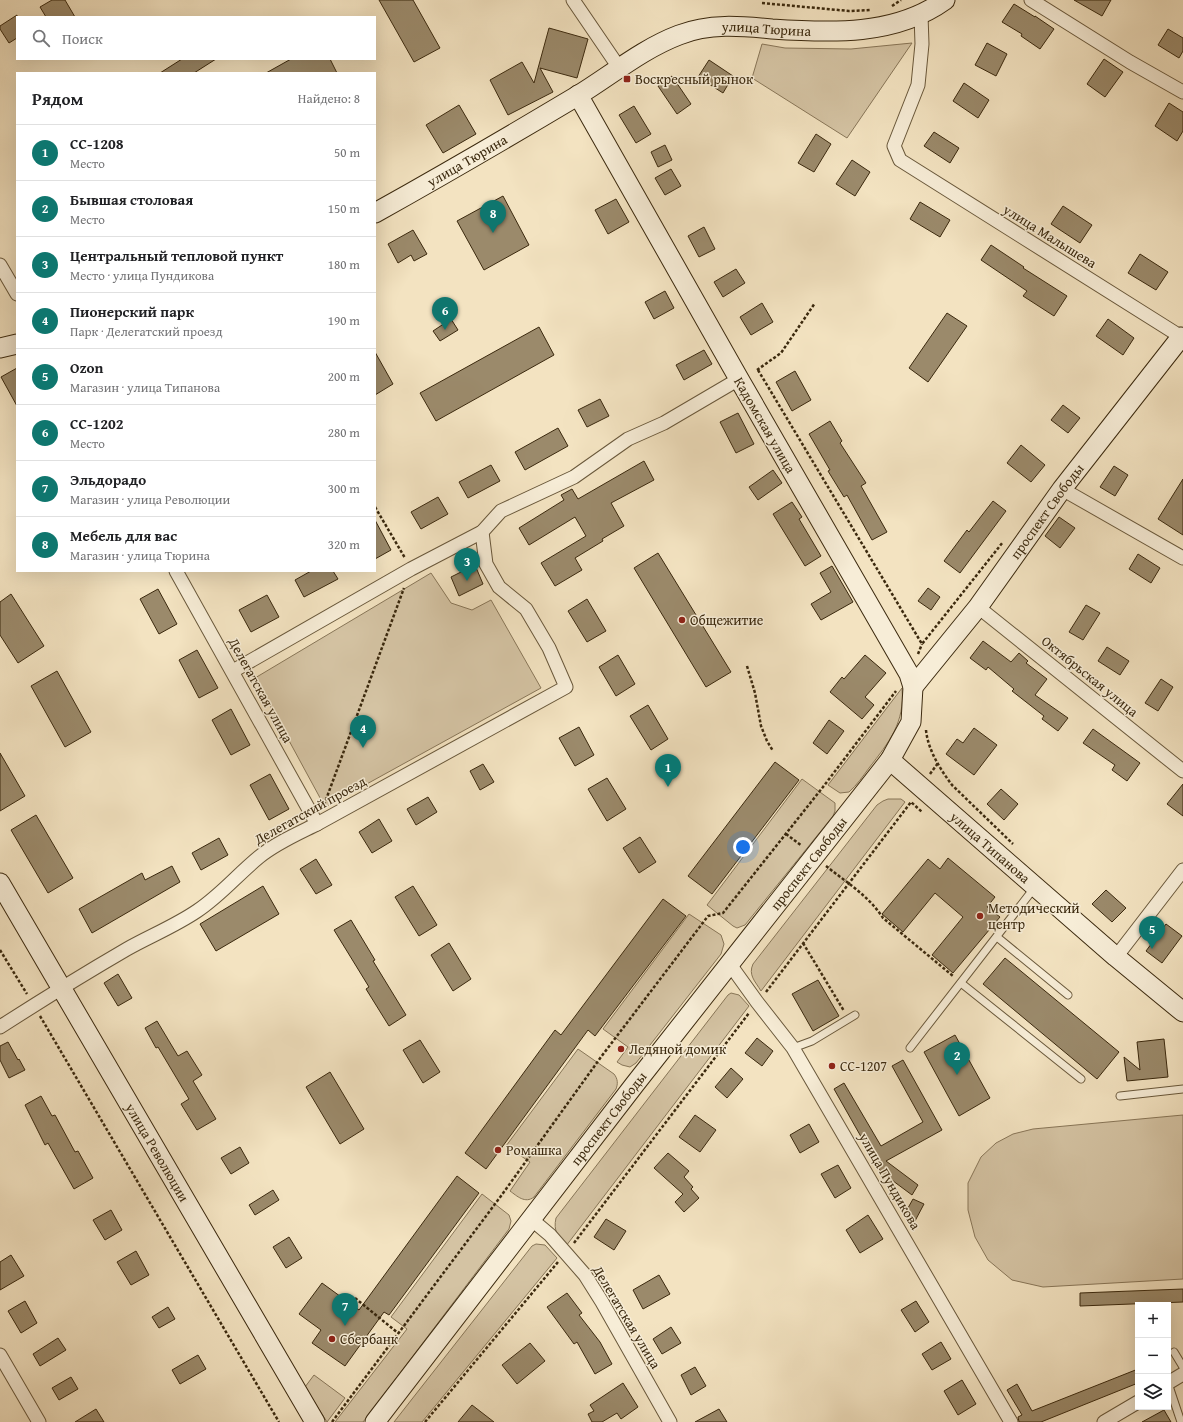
<!DOCTYPE html>
<html lang="ru">
<head>
<meta charset="utf-8">
<style>
	:root { --surface:#fff; --page:#f6f6f6; --text:#202124; --muted:#757577; --line:#e0e0e0; --accent:#0f766e }
	body { margin:0; font-family:"Gentium Book Plus",serif; background:var(--page); color:var(--text) }
	.controls { position:absolute; right:12px; bottom:12px; display:grid; overflow:hidden; border-radius:0px; box-shadow:0 4px 16px #0002 }
	.controls button { width:36px; height:36px; display:grid; place-items:center; padding:0; border:0; border-bottom:1px solid var(--line); background:var(--surface); color:var(--text); font:20px sans-serif }
	.you { position:absolute; left:743px; top:847px; width:14px; height:14px; margin:-10px; border:3px solid #fff; border-radius:50%; background:#1a73e8; box-shadow:0 0 0 6px #1a73e833 }
	.badge { display:grid; place-items:center; width:26px; height:26px; border-radius:50%; background:var(--accent); color:#fff; font-size:13px; font-weight:700 }
	.pin { position:absolute; translate:-50% -33px; filter:drop-shadow(0 1px 2px #0008) }
	.pin::after { content:''; position:absolute; top:21px; width:14px; height:12px; background:inherit; clip-path:polygon(0 0,100% 0,50% 100%) }
	.list { margin:0; padding:0; list-style:none }
	h2 { display:flex; justify-content:space-between; align-items:center; height:52px; margin:0; padding:0 16px; font-size:17px }
	h2 small { font-size:13px; font-weight:400; color:var(--muted) }
	.list li { display:grid; grid-template-columns:26px 1fr auto; gap:12px; align-items:center; box-sizing:border-box; height:56px; padding:0 16px; border-top:1px solid var(--line) }
	.list b { display:block; font-size:15px; white-space:nowrap }
	.list p { margin:0; font-size:13px; white-space:nowrap; color:var(--muted) }
	.list em { font-size:13px; font-style:normal; color:var(--muted) }
	.icon { flex:none; width:22px; height:22px; fill:none; stroke:currentColor; stroke-width:2; stroke-linecap:round; stroke-linejoin:round }
	.map { position:relative; flex:none; width:1183px; height:1422px; overflow:hidden }
	.search { position:absolute; background:var(--surface); box-shadow:0 4px 16px #0002; left:16px; top:16px; width:360px; height:44px; display:flex; align-items:center; gap:10px; box-sizing:border-box; padding:0 14px; border-radius:0px; color:var(--muted); font-size:15px }
	.panel { position:absolute; background:var(--surface); box-shadow:0 4px 16px #0002; left:16px; top:72px; width:360px; height:500px; border-radius:0px }
	.map>svg:first-child { display:block }
	.green { fill:#d4c3a3; stroke:#887658 }
	.building { fill:#9b8a6b; stroke:#3b290e }
	.lines { fill:none; stroke-linecap:round; stroke-linejoin:round }
	.lane-casing { stroke:#69583b; stroke-width:9 }
	.street-casing { stroke:#69583b; stroke-width:15 }
	.secondary-casing { stroke:#3b290e; stroke-width:21 }
	.path { stroke:#3b290e; stroke-width:2.5; stroke-dasharray:3 2; stroke-linecap:butt }
	.lane { stroke:#f7edd7; stroke-width:7 }
	.street { stroke:#f7edd7; stroke-width:13 }
	.secondary { stroke:#f7edd7; stroke-width:19 }
	.poi-dot { fill:#8f2418; stroke:#f7edd7; stroke-width:1.5 }
	.labels { text-anchor:middle; stroke-width:3; stroke-linejoin:round; paint-order:stroke }
	.street-label { font-size:14px; fill:#3b290e; stroke:#f7edd7 }
	.poi-label { font-size:14px; fill:#3b290e; stroke:#f7edd7; text-anchor:start }
</style>
</head>
<body>
<div class="map">
<svg width="1183" height="1422" viewBox="0 0 1183 1422">
	<rect width="100%" height="100%" fill="#f3e3c1"/>
	<filter id="stains"><feTurbulence type="fractalNoise" baseFrequency=".005" numOctaves="4"/><feColorMatrix values="0 0 0 0 .2 0 0 0 0 .09 0 0 0 0 .02 0 0 0 .5 -.17"/></filter>
	<radialGradient id="worn" r=".72"><stop offset=".6" stop-color="#630" stop-opacity="0"/><stop offset="1" stop-color="#630" stop-opacity=".3"/></radialGradient>
	<g class="green">
		<path d="M912,43L847,138L752,78L762,44L785,48L851,49Z"/>
		<path d="M431,573L451,603L472,610L491,600L541,688L325,807L255,678Z"/>
		<path d="M902,688C905,723 889,742 869,768C863,776 857,785 849,792L840,793L828,785Z"/>
		<path d="M802,779L835,803V811L833,816L745,925L737,928L733,926L707,905Z"/>
		<path d="M888,799H901L905,802L761,991C755,981 748,975 753,964L877,805L883,801Z"/>
		<path d="M689,914L721,935L724,944L721,954L636,1063L630,1067L622,1065L617,1062L628,1047L603,1029Z"/>
		<path d="M731,993L739,995L749,1006L566,1246C558,1236 553,1231 556,1218L728,995Z"/>
		<path d="M578,1049L614,1074C618,1079 618,1084 616,1089L534,1197C525,1204 517,1196 510,1191L530,1162L506,1146Z"/>
		<path d="M1183,1115V1279L1043,1287L1012,1280L988,1260L975,1237L968,1210V1183L981,1157L996,1143L1013,1134L1033,1129Z"/>
		<path d="M482,1194L509,1215L511,1221L509,1229L363,1422H335L407,1329L391,1317Z"/>
		<path d="M536,1244L545,1245L557,1258L422,1422H394L532,1246Z"/>
		<path d="M314,1375L345,1398L327,1422L305,1387Z"/>
	</g>
	<g class="building">
		<path d="M52,0H65L75,17H46L40,7Z"/>
		<path d="M379,0H413L440,48L414,62Z"/>
		<path d="M1074,0H1111L1102,16Z"/>
		<path d="M1014,4L1035,17V16L1054,29L1040,49L1021,36L1022,34L1002,22Z"/>
		<path d="M17,15V38L9,43L0,29V26Z"/>
		<path d="M549,28L588,39L577,78L540,68L553,92L508,115L490,80L522,62L534,83Z"/>
		<path d="M1168,29L1183,38V51L1179,58L1158,45Z"/>
		<path d="M987,43L1007,54L996,76L975,65Z"/>
		<path d="M182,59H216L194,73H160Z"/>
		<path d="M291,59H330L337,73H266Z"/>
		<path d="M1104,59L1123,72L1105,97L1087,84Z"/>
		<path d="M709,60L733,76L723,93L698,77Z"/>
		<path d="M672,76L691,104L677,114L658,86Z"/>
		<path d="M964,83L989,100L978,118L953,101Z"/>
		<path d="M1169,103L1183,112V131L1177,141L1155,126Z"/>
		<path d="M459,105L476,134L443,153L426,125Z"/>
		<path d="M634,106L651,134L636,143L619,115Z"/>
		<path d="M934,132L959,148L950,163L924,146Z"/>
		<path d="M816,134L831,144L814,172L798,163Z"/>
		<path d="M665,145L672,160L658,167L651,152Z"/>
		<path d="M852,160L870,172L855,196L836,184Z"/>
		<path d="M671,169L681,186L665,195L655,178Z"/>
		<path d="M503,196L529,245L484,270L457,221Z"/>
		<path d="M616,199L629,222L608,234L595,210Z"/>
		<path d="M920,202L950,220L940,237L910,219Z"/>
		<path d="M1063,206L1092,225L1080,243L1051,224Z"/>
		<path d="M704,227L715,249L699,257L688,236Z"/>
		<path d="M413,230L427,254L414,261L411,255L398,263L388,244Z"/>
		<path d="M991,245L1024,267L1023,268L1067,296L1054,316L1023,296L1027,291L981,260Z"/>
		<path d="M1140,254L1168,272L1156,290L1128,273Z"/>
		<path d="M736,269L745,283L723,297L714,282Z"/>
		<path d="M665,291L674,308L654,319L645,302Z"/>
		<path d="M762,303L773,322L751,335L740,317Z"/>
		<path d="M947,313L967,326L928,382L909,368Z"/>
		<path d="M451,319L458,330L440,341L433,331Z"/>
		<path d="M1108,319L1134,338L1123,355L1096,336Z"/>
		<path d="M539,327L554,355L436,421L420,393Z"/>
		<path d="M704,350L712,364L684,380L676,365Z"/>
		<path d="M375,352L393,384L375,395Z"/>
		<path d="M17,368V406L1,377Z"/>
		<path d="M795,371L811,400L792,411L776,382Z"/>
		<path d="M600,399L609,416L587,427L578,410Z"/>
		<path d="M1063,405L1080,418L1068,433L1051,420Z"/>
		<path d="M738,413L754,444L736,453L720,422Z"/>
		<path d="M830,421L842,441L840,443L866,483L861,486L887,532L872,540L847,495L844,497L828,471L830,470L809,434Z"/>
		<path d="M558,428L568,446L525,470L515,452Z"/>
		<path d="M1021,445L1045,465L1031,482L1007,463Z"/>
		<path d="M644,461L654,480L611,503L624,526L602,539L603,541L575,558L582,570L555,586L541,563L586,536L575,517L529,545L519,528L564,500L561,495L572,489L578,499Z"/>
		<path d="M491,465L500,481L468,498L459,482Z"/>
		<path d="M1114,466L1128,475L1115,496L1100,487Z"/>
		<path d="M773,470L782,483L758,500L749,487Z"/>
		<path d="M1183,479V535L1158,519Z"/>
		<path d="M438,497L448,514L421,529L411,512Z"/>
		<path d="M993,501L1006,511L960,573L944,561L967,530L969,532Z"/>
		<path d="M792,502L802,517L799,519L821,556L805,566L773,514Z"/>
		<path d="M1059,517L1075,528L1060,548L1045,536Z"/>
		<path d="M375,520L391,550L375,559Z"/>
		<path d="M658,553L731,672L706,687L634,568Z"/>
		<path d="M1138,554L1160,568L1151,583L1129,569Z"/>
		<path d="M475,565L483,584L459,596L451,577Z"/>
		<path d="M832,566L853,602L821,620L811,604L831,592L820,573Z"/>
		<path d="M311,571H333L338,579L304,597L295,580Z"/>
		<path d="M928,588L940,597L931,610L918,601Z"/>
		<path d="M158,589L177,624L159,634L140,599Z"/>
		<path d="M11,594L44,646L18,663L0,635V602Z"/>
		<path d="M267,595L279,617L251,632L239,610Z"/>
		<path d="M587,599L606,631L587,642L568,611Z"/>
		<path d="M1086,605L1100,613L1083,640L1069,632Z"/>
		<path d="M983,641L1011,662L1019,653L1028,661L1026,663L1047,679L1035,695L1068,718L1058,731L1042,719L1044,716L1012,691L1014,689L988,667L986,670L970,658Z"/>
		<path d="M1107,647L1129,661L1120,675L1098,661Z"/>
		<path d="M197,650L218,688L199,698L179,660Z"/>
		<path d="M618,655L635,684L616,696L599,667Z"/>
		<path d="M865,655L886,673L865,697L874,705L862,719L830,692L842,677L844,679Z"/>
		<path d="M57,671L91,732L65,747L31,686Z"/>
		<path d="M1161,679L1173,687L1158,711L1145,703Z"/>
		<path d="M648,705L668,739L651,750L630,716Z"/>
		<path d="M231,709L250,745L231,755L212,720Z"/>
		<path d="M829,720L844,731L827,754L813,743Z"/>
		<path d="M579,727L594,755L575,766L559,738Z"/>
		<path d="M974,728L997,745L974,775L946,754L957,739L963,743Z"/>
		<path d="M1093,729L1140,763L1127,781L1112,770L1115,765L1083,743Z"/>
		<path d="M0,753L25,796L0,811Z"/>
		<path d="M775,762L799,780L712,894L688,876Z"/>
		<path d="M483,764L494,782L480,790L470,771Z"/>
		<path d="M270,774L289,809L269,820L250,785Z"/>
		<path d="M607,778L626,809L607,821L588,789Z"/>
		<path d="M1183,784V816L1167,804Z"/>
		<path d="M1001,789L1018,804L1004,820L987,804Z"/>
		<path d="M428,797L437,812L416,825L407,809Z"/>
		<path d="M36,815L73,878L48,893L11,830Z"/>
		<path d="M379,819L392,841L372,853L359,832Z"/>
		<path d="M640,837L656,862L639,873L623,848Z"/>
		<path d="M219,838L228,855L201,870L192,853Z"/>
		<path d="M948,858L995,897L987,907L1000,917L953,973L932,955L963,917L935,893L903,932L882,914L928,859L940,869Z"/>
		<path d="M316,859L332,885L316,894L300,869Z"/>
		<path d="M172,866L180,882L92,933L79,909L142,873L145,880Z"/>
		<path d="M263,886L279,914L216,951L200,924Z"/>
		<path d="M413,886L437,925L419,936L395,897Z"/>
		<path d="M1106,890L1126,908L1112,922L1092,904Z"/>
		<path d="M663,899L686,916L595,1036L588,1030L486,1169L465,1153L555,1030L561,1035Z"/>
		<path d="M351,920L375,960L373,961L406,1015L389,1026L366,989L369,987L334,930Z"/>
		<path d="M1166,924L1182,936L1162,963L1146,951Z"/>
		<path d="M449,943L471,979L453,991L431,955Z"/>
		<path d="M1005,958L1119,1052L1097,1079L983,984Z"/>
		<path d="M118,974L132,998L118,1006L104,983Z"/>
		<path d="M818,980L839,1016L813,1031L792,994Z"/>
		<path d="M157,1021L178,1056L187,1051L202,1075L193,1081L216,1119L197,1130L181,1104L189,1099L158,1047L156,1048L145,1028Z"/>
		<path d="M955,1035L990,1098L959,1116L924,1052Z"/>
		<path d="M757,1038L773,1051L762,1066L745,1053Z"/>
		<path d="M1164,1039L1168,1077L1127,1081L1124,1057L1140,1070L1137,1042Z"/>
		<path d="M420,1040L440,1072L423,1083L403,1050Z"/>
		<path d="M8,1042L18,1060L19,1059L25,1070L9,1078L0,1060V1046Z"/>
		<path d="M903,1060L942,1130L886,1161L918,1185L912,1195L881,1172L834,1089L844,1083L881,1146L923,1122L892,1066Z"/>
		<path d="M731,1068L743,1079L727,1098L715,1087Z"/>
		<path d="M330,1072L364,1129L340,1144L306,1087Z"/>
		<path d="M41,1096L52,1116L55,1115L75,1152L78,1151L93,1178L74,1189L48,1143L45,1145L25,1105Z"/>
		<path d="M695,1115L716,1130L700,1152L679,1137Z"/>
		<path d="M809,1124L819,1142L800,1153L790,1135Z"/>
		<path d="M240,1147L249,1163L231,1174L221,1158Z"/>
		<path d="M668,1153L689,1171L684,1177L693,1187L691,1189L699,1198L684,1212L675,1202L683,1194L654,1168Z"/>
		<path d="M838,1165L851,1188L835,1198L821,1174Z"/>
		<path d="M457,1176L479,1193L389,1315L384,1312L345,1366L312,1343L321,1330L299,1314L322,1283L359,1310Z"/>
		<path d="M273,1190L279,1200L255,1215L249,1205Z"/>
		<path d="M913,1199L924,1204L915,1221L904,1215Z"/>
		<path d="M111,1210L122,1230L105,1240L93,1220Z"/>
		<path d="M868,1215L883,1239L860,1253L846,1230Z"/>
		<path d="M606,1219L626,1231L614,1250L594,1237Z"/>
		<path d="M289,1237L302,1258L286,1268L273,1247Z"/>
		<path d="M136,1251L149,1275L131,1285L117,1262Z"/>
		<path d="M11,1255L24,1276L0,1290V1262Z"/>
		<path d="M659,1275L670,1294L643,1309L633,1290Z"/>
		<path d="M1183,1289V1302L1080,1306V1293Z"/>
		<path d="M567,1293L582,1313L579,1315L600,1342L612,1364L595,1374L577,1342L574,1344L547,1307Z"/>
		<path d="M25,1301L37,1323L21,1333L8,1311Z"/>
		<path d="M916,1301L929,1322L915,1332L901,1310Z"/>
		<path d="M168,1307L175,1319L159,1328L152,1317Z"/>
		<path d="M671,1327L681,1343L662,1354L653,1339Z"/>
		<path d="M58,1338L66,1350L40,1366L33,1354Z"/>
		<path d="M941,1342L951,1359L932,1370L922,1354Z"/>
		<path d="M530,1343L545,1361L517,1384L502,1365Z"/>
		<path d="M198,1355L206,1369L180,1384L172,1370Z"/>
		<path d="M695,1367L706,1386L691,1395L681,1375Z"/>
		<path d="M1138,1369V1383L1041,1422H1019L1018,1417L1022,1415L1007,1390L1017,1384L1032,1411Z"/>
		<path d="M71,1377L78,1389L59,1400L52,1388Z"/>
		<path d="M962,1380L976,1404L958,1415L944,1391Z"/>
		<path d="M623,1383L638,1407L621,1419L617,1413L602,1422H592L588,1414L594,1411L590,1405Z"/>
		<path d="M472,1405L494,1422H458Z"/>
		<path d="M96,1409L104,1422H75Z"/>
		<path d="M719,1409L727,1422H695Z"/>
		<path d="M1164,1410L1171,1422H1142Z"/>
	</g>
	<g class="lines">
		<defs>
			<g id="lane">
				<path d="M997,937L1068,995"/>
				<path d="M961,983L1081,1079"/>
				<path d="M793,1048L812,1041L855,1015"/>
				<path d="M910,1048L1035,887"/>
				<path d="M1120,1096L1183,1089"/>
				<path d="M1174,1352L1183,1367"/>
				<path d="M1168,1383L1181,1422"/>
			</g>
			<g id="street">
				<path d="M573,0L620,69"/>
				<path d="M1031,0L1130,62L1183,92"/>
				<path d="M921,15L922,44L918,85L894,146L900,160L1183,338"/>
				<path d="M0,265L17,294"/>
				<path d="M1062,489L1183,558"/>
				<path d="M176,571L317,824"/>
				<path d="M978,607L1183,771"/>
				<path d="M233,671L411,569L482,532L501,511L574,477L628,439L664,423L739,379"/>
				<path d="M1116,957L1183,870"/>
				<path d="M729,963L757,1002L793,1048L1011,1422"/>
				<path d="M0,1027C42,1000 84,974 127,949C150,936 175,926 197,911C221,895 237,875 259,857C276,843 297,834 317,824L566,687L549,648L526,609L499,587L486,564L482,532"/>
				<path d="M531,1219L550,1235L585,1275L602,1302L670,1422"/>
				<path d="M0,1355L39,1422"/>
				<path d="M1168,1383L1183,1374"/>
				<path d="M1104,1422L1138,1402"/>
			</g>
			<g id="secondary">
				<path id="s1" d="M375,213C443,175 510,136 577,96C610,76 642,49 679,35C709,23 741,26 772,29C831,33 895,36 945,0"/>
				<path d="M0,348L17,344"/>
				<path id="s2" d="M913,687L978,607L1062,489L1181,337"/>
				<path id="s3" d="M890,760L1116,957L1183,1012"/>
				<path id="s4" d="M0,883L315,1422"/>
				<path id="s5" d="M375,1422L635,1084L890,760L911,722L913,687L909,674L739,379L578,95"/>
			</g>
		</defs>
		<use href="#lane" class="lane-casing"/>
		<use href="#street" class="street-casing"/>
		<use href="#secondary" class="secondary-casing"/>
		<g class="path">
			<path d="M762,3L849,11L871,10"/>
			<path d="M892,6L901,0"/>
			<path d="M757,370L781,353L815,303"/>
			<path d="M758,370L922,644L1003,542"/>
			<path d="M375,507L405,558"/>
			<path d="M918,654L922,644"/>
			<path d="M747,666L755,693L761,726L767,741L773,751"/>
			<path d="M926,730C928,750 940,769 952,785L1013,844"/>
			<path d="M930,774L938,763"/>
			<path d="M324,805L404,588"/>
			<path d="M786,834L802,846"/>
			<path d="M826,866C846,882 869,896 883,918L953,976"/>
			<path d="M803,943L844,1011"/>
			<path d="M0,950L27,994"/>
			<path d="M766,992L911,802L922,812"/>
			<path d="M40,1016L279,1422"/>
			<path d="M574,1243L749,1013"/>
			<path d="M355,1298L398,1333"/>
			<path d="M332,1422L501,1196L601,1057L708,916L723,913L823,787L896,691"/>
			<path d="M425,1422L558,1262"/>
		</g>
		<use href="#lane" class="lane"/>
		<use href="#street" class="street"/>
		<use href="#secondary" class="secondary"/>
	</g>
	<g class="poi-dot">
		<rect x="623" y="75" width="8" height="8" rx="2"/>
		<circle cx="682" cy="620" r="4"/>
		<circle cx="980" cy="916" r="4"/>
		<circle cx="621" cy="1049" r="4"/>
		<circle cx="832" cy="1066" r="4"/>
		<circle cx="498" cy="1150" r="4"/>
		<circle cx="332" cy="1339" r="4"/>
	</g>
	<g class="labels">
		<g class="street-label">
			<text dy="5" stroke="none"><textPath href="#s1" startOffset="441">улица Тюрина</textPath></text>
			<text dy="5" stroke="none"><textPath href="#s1" startOffset="106">улица Тюрина</textPath></text>
			<text transform="translate(1050 236) rotate(32)" y="5">улица Малышева</text>
			<text transform="translate(765 425) rotate(60)" y="5">Кадомская улица</text>
			<text dy="5" stroke="none"><textPath href="#s2" startOffset="221">проспект Свободы</textPath></text>
			<text transform="translate(1090 676) rotate(39)" y="5">Октябрьская улица</text>
			<text transform="translate(261 690) rotate(61)" y="5">Делегатская улица</text>
			<text transform="translate(310 810) rotate(-29)" y="5">Делегатский проезд</text>
			<text dy="5" stroke="none"><textPath href="#s3" startOffset="133">улица Типанова</textPath></text>
			<text dy="5" stroke="none"><textPath href="#s5" startOffset="707">проспект Свободы</textPath></text>
			<text dy="5" stroke="none"><textPath href="#s5" startOffset="383">проспект Свободы</textPath></text>
			<text dy="5" stroke="none"><textPath href="#s4" startOffset="312">улица Революции</textPath></text>
			<text transform="translate(890 1181) rotate(60)" y="5">улица Пундикова</text>
			<text transform="translate(627 1317) rotate(59)" y="5">Делегатская улица</text>
		</g>
		<g class="poi-label">
			<text x="635" y="84">Воскресный рынок</text>
			<text x="690" y="625">Общежитие</text>
			<text x="988" y="913">Методический<tspan x="988" dy="16">центр</tspan></text>
			<text x="629" y="1054">Ледяной домик</text>
			<text x="840" y="1071">СС-1207</text>
			<text x="506" y="1155">Ромашка</text>
			<text x="340" y="1344">Сбербанк</text>
		</g>
	</g>
	<rect width="100%" height="100%" filter="url(#stains)"/>
	<rect width="100%" height="100%" fill="url(#worn)"/>
</svg>
<div class="controls">
<button>+</button>
<button>−</button>
<button><svg class="icon" aria-label="layers" viewBox="0 0 24 24"><path d="M12 4l9 5-9 5-9-5zM3 14l9 5 9-5"/></svg></button>
</div>
<div class="you"></div>
<div class="pin badge" style="left:668px;top:787px">1</div>
<div class="pin badge" style="left:957px;top:1075px">2</div>
<div class="pin badge" style="left:467px;top:581px">3</div>
<div class="pin badge" style="left:363px;top:748px">4</div>
<div class="pin badge" style="left:1152px;top:949px">5</div>
<div class="pin badge" style="left:445px;top:330px">6</div>
<div class="pin badge" style="left:345px;top:1326px">7</div>
<div class="pin badge" style="left:493px;top:233px">8</div>
<div class="search"><svg class="icon" aria-label="search" viewBox="0 0 24 24"><circle cx="10" cy="10" r="6"/><path d="M15 15l6 6"/></svg>Поиск</div>
<section class="panel">
<h2>Рядом<small>Найдено: 8</small></h2>
<ul class="list">
<li><span class="badge">1</span><div><b>СС-1208</b><p>Место</p></div><em>50 m</em></li>
<li><span class="badge">2</span><div><b>Бывшая столовая</b><p>Место</p></div><em>150 m</em></li>
<li><span class="badge">3</span><div><b>Центральный тепловой пункт</b><p>Место · улица Пундикова</p></div><em>180 m</em></li>
<li><span class="badge">4</span><div><b>Пионерский парк</b><p>Парк · Делегатский проезд</p></div><em>190 m</em></li>
<li><span class="badge">5</span><div><b>Ozon</b><p>Магазин · улица Типанова</p></div><em>200 m</em></li>
<li><span class="badge">6</span><div><b>СС-1202</b><p>Место</p></div><em>280 m</em></li>
<li><span class="badge">7</span><div><b>Эльдорадо</b><p>Магазин · улица Революции</p></div><em>300 m</em></li>
<li><span class="badge">8</span><div><b>Мебель для вас</b><p>Магазин · улица Тюрина</p></div><em>320 m</em></li>
</ul>
</section>
</div>
</body>
</html>
